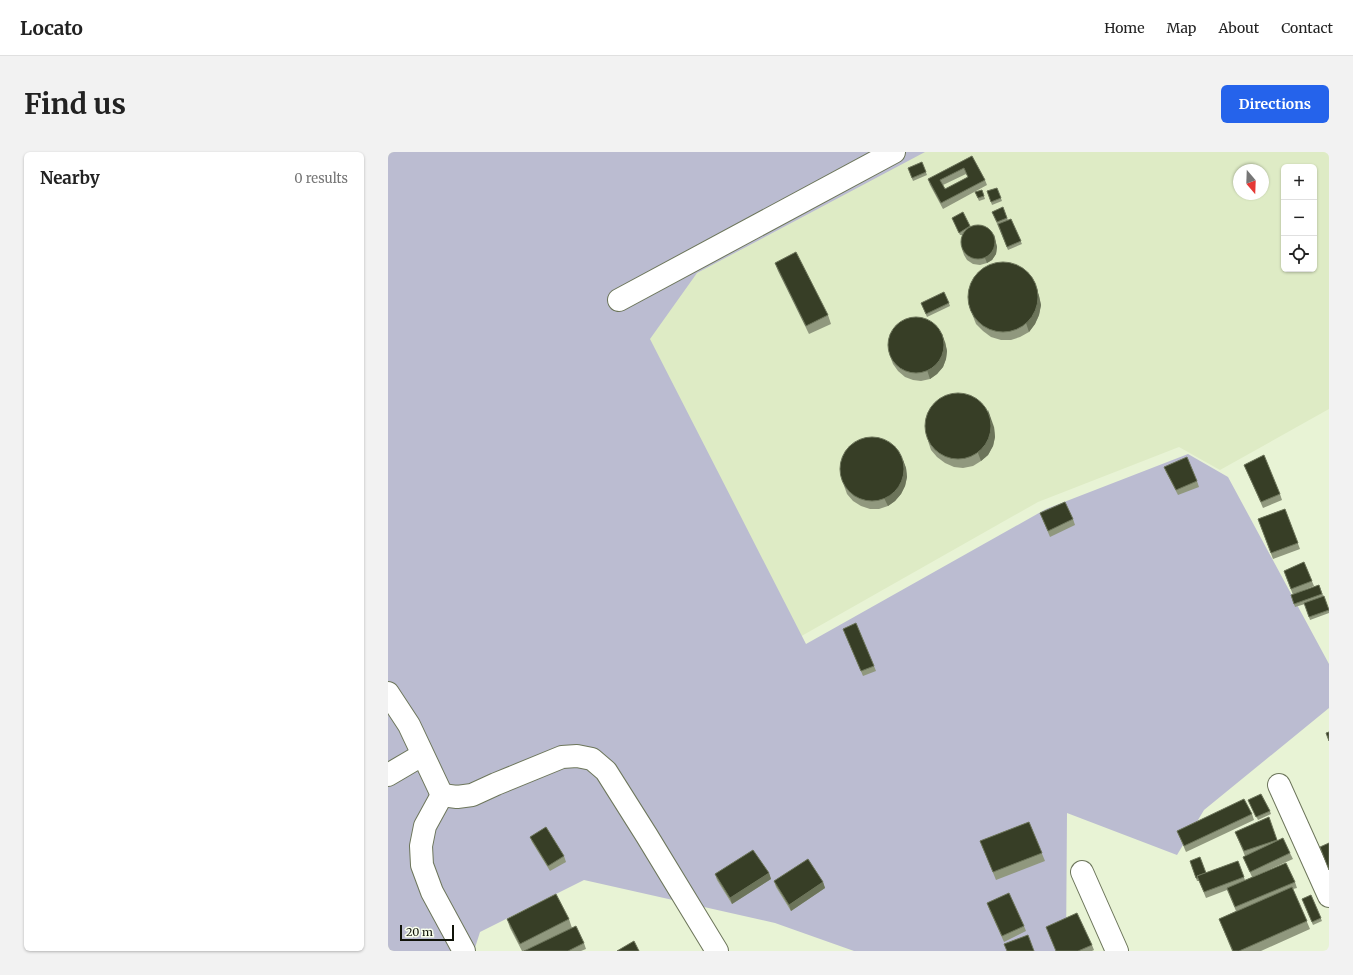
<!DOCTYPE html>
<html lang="en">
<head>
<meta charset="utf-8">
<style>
	:root { --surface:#fff; --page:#f2f2f2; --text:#222; --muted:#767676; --line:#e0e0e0; --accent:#2563eb }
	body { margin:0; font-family:Merriweather,serif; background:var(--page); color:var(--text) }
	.controls { position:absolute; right:12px; top:12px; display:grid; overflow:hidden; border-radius:6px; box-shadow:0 1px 3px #0004 }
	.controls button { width:36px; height:36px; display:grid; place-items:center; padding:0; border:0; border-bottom:1px solid var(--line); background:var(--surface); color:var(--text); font:20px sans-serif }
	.compass { position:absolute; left:845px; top:12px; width:36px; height:36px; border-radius:50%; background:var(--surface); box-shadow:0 1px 3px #0004; rotate:161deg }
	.scale { position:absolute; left:12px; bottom:10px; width:54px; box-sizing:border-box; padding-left:4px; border:2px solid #101309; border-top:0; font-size:11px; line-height:14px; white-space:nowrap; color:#101309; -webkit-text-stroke:3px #f8feec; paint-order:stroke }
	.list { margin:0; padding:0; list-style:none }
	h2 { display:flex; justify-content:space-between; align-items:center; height:52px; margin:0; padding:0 16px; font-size:17px }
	h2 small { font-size:13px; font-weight:400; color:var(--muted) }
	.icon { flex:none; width:22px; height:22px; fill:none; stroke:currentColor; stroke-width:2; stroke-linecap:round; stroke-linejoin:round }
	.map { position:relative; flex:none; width:941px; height:799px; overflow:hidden; border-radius:6px }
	header { display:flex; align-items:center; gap:24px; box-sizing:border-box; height:56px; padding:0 20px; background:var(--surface); border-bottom:1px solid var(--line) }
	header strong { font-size:19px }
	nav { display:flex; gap:22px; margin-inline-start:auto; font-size:14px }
	.intro { display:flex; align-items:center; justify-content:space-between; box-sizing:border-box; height:96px; padding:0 24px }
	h1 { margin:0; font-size:28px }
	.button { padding:10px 18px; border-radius:6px; background:var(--accent); color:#fff; font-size:14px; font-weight:700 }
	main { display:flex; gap:24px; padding:0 24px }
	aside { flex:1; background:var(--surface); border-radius:6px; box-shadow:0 1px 3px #0004 }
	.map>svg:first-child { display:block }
	.built { fill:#deebc5; fill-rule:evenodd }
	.green { fill:#bbbcd1 }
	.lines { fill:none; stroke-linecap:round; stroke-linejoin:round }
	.minor-casing { stroke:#6d765b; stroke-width:24 }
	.minor { stroke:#fff; stroke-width:22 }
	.wall { fill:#90987e; fill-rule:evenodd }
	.shaded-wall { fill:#6c745a }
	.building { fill:#373e26; stroke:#6c745a; fill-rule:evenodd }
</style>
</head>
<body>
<header>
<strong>Locato</strong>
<nav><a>Home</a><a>Map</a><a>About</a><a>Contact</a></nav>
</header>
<div class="intro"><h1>Find us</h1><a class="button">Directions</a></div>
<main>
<aside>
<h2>Nearby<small>0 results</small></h2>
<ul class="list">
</ul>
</aside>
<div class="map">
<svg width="941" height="799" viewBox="0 0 941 799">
	<rect width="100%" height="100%" fill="#e8f3d5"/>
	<path class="built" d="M516,0H941V257L832,318L791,295L650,350L410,486L254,180L301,114ZM896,15H926V117H896ZM851,18H875V42H851Z"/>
	<path class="green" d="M0,0H537L309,121L262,187L418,492L658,357L800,302L840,325L941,512V556L816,658L789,703L679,661L678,799H466L387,771L196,728L92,780L86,799H0Z"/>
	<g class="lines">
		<defs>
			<g id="minor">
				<path d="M231,148L506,0"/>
				<path d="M0,541L21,573L54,643"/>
				<path d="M0,623L34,603"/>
				<path d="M891,633L941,744"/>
				<path d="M54,643L69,645L84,643L108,632L174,605L189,604L204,607L218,619L259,684L329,799"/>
				<path d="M54,643L37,674L33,694L34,713L44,740L76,799"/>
				<path d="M694,720L729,799"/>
			</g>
		</defs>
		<use href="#minor" class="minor-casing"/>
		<use href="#minor" class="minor"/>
	</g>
	<g class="wall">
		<path d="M584,4L597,28L599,33L555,57L542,33L540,27ZM578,22L580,25L557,37L555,33Z"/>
		<path d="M534,10L539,23L525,29L520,16Z"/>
		<path d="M609,36L614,49L604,53L599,39Z"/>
		<path d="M594,38L597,47L591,49L587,40Z"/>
		<path d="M615,55L620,68L623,67L634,92L620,98L604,60Z"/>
		<path d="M564,66L582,74L606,83L609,95L608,102L604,108L599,111L592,113L585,112L579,108L576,103L574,97V83H572Z"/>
		<path d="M387,111L440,163L443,172L421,182L390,119Z"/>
		<path d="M648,135L651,144L653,153L651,163L647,172L641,180L632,185L623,188H613L603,185L595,179L588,172L581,154Z"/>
		<path d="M533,151H561L562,154L539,165Z"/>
		<path d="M557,190L559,199L558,207L555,215L549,222L542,227L533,229L525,228L517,225L510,219L505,212L502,204Z"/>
		<path d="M606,275L607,285L605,294L600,303L593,309L585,314L575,316L566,315L557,311L549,305L543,298L540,289Z"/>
		<path d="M515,308L518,316L519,325L517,334L513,342L507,349L500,354L491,357H482L473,354L465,349L459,342L453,325Z"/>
		<path d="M856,313L892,342L894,348L875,356Z"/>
		<path d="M776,315L809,329L811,335L790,343L778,320Z"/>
		<path d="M897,357L912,397L885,407L870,367Z"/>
		<path d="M652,361L685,367L687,373L662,385Z"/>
		<path d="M916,410L926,434L909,441L931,433L941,458V461L922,468L917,452L907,455L903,443H905L896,419Z"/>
		<path d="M455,477L486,514L488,519L475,524Z"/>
		<path d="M861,650L882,659L883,662L870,668Z"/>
		<path d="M864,662L866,668L798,700L789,679Z"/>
		<path d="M641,670L657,709L608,728L592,689Z"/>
		<path d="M847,680L889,688L902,701L905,707L865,725L907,730L909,736L905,737L922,777L873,799H844L831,767L848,759L839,738L818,746L811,729H809L802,709L818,721L850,709L857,728L864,725L855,705L857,704Z"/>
		<path d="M142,685L176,704L178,710L162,719L144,690Z"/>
		<path d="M381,721L383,727L344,752L329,728L327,722Z"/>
		<path d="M386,729L435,730L437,736L403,759L388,735Z"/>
		<path d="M923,743L934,769L925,773L914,747Z"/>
		<path d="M599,751L636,774L638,779L616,790L601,757Z"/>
		<path d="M119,767H181L184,776L196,791L198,797L193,799H134L122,776Z"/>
		<path d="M658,775L704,793L706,798L704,799H668Z"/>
	</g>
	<g class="shaded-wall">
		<path d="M606,83L609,95L608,102L604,108L599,111L597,106Z"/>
		<path d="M648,135L651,144L653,153L651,163L647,172L641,180L638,171Z"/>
		<path d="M554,182L557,190L559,199L558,207L555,215L549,222L542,227L539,218Z"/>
		<path d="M600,258L606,275L607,285L605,294L600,303L593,309L590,301Z"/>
		<path d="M515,308L518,316L519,325L517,334L513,342L507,349L500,354L496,346Z"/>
		<path d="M381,721L383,727L344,752L342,746Z"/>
		<path d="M435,730L437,736L403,759L401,753Z"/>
	</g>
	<g class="building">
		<path d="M584,4L597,28L553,51L540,27ZM576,16L580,25L557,37L552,28Z"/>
		<path d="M534,10L538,20L524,26L520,16Z"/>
		<path d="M609,36L613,46L603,50L599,39Z"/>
		<path d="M594,38L596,44L590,46L587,40Z"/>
		<path d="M615,55L619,66L609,70L604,60Z"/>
		<path d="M575,60L582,74L571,81L564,66Z"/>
		<path d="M623,67L633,89L619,95L610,72Z"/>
		<circle cx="590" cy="90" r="17"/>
		<path d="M408,100L440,163L418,174L387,111Z"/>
		<circle cx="615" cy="145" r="35"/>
		<path d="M556,140L561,151L538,162L533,151Z"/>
		<circle cx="528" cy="193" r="28"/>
		<circle cx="570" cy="274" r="33"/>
		<circle cx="484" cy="317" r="32"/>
		<path d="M876,303L892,342L873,350L856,313Z"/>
		<path d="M799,305L809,329L788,338L776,315Z"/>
		<path d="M677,350L685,367L660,379L652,361Z"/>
		<path d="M897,357L910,391L883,401L870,367Z"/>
		<path d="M916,410L924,429L903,437L896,419Z"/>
		<path d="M931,433L934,442L906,452L903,443Z"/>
		<path d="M936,444L941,458L921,465L916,451Z"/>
		<path d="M468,471L486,514L473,519L455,477Z"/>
		<path d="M941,580V589L938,581Z"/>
		<path d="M873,642L882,659L868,665L860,648Z"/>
		<path d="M856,647L864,662L796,694L789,679Z"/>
		<path d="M881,665L889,688L856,699L847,680Z"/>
		<path d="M641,670L654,701L605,720L592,689Z"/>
		<path d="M158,675L176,704L160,714L142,685Z"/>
		<path d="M895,686L902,701L862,720L855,705Z"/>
		<path d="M941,691V718L932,695Z"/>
		<path d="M365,698L381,721L342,746L327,722Z"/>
		<path d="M812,705L818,721L809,724L810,726H808L802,709Z"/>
		<path d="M420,707L435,730L401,753L386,729Z"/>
		<path d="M850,709L856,725L816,740L809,724Z"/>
		<path d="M898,711L907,730L847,755L839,736Z"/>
		<path d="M904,735L919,769L851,799H845L831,767Z"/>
		<path d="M621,741L636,774L614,784L599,751Z"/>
		<path d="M168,742L181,767L132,792L119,767Z"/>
		<path d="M923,743L933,766L924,770L914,747Z"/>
		<path d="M689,761L704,793L690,799H668L658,775Z"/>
		<path d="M188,774L196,791L180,799H136Z"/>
		<path d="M640,783L646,799H619L616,792Z"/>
		<path d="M246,789L251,799H229Z"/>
	</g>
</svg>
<div class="controls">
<button>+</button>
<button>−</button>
<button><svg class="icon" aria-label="locate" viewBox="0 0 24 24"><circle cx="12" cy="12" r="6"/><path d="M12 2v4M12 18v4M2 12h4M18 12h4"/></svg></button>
</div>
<svg class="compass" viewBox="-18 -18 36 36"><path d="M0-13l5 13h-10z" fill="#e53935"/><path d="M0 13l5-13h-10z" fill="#767676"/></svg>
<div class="scale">20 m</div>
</div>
</main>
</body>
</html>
